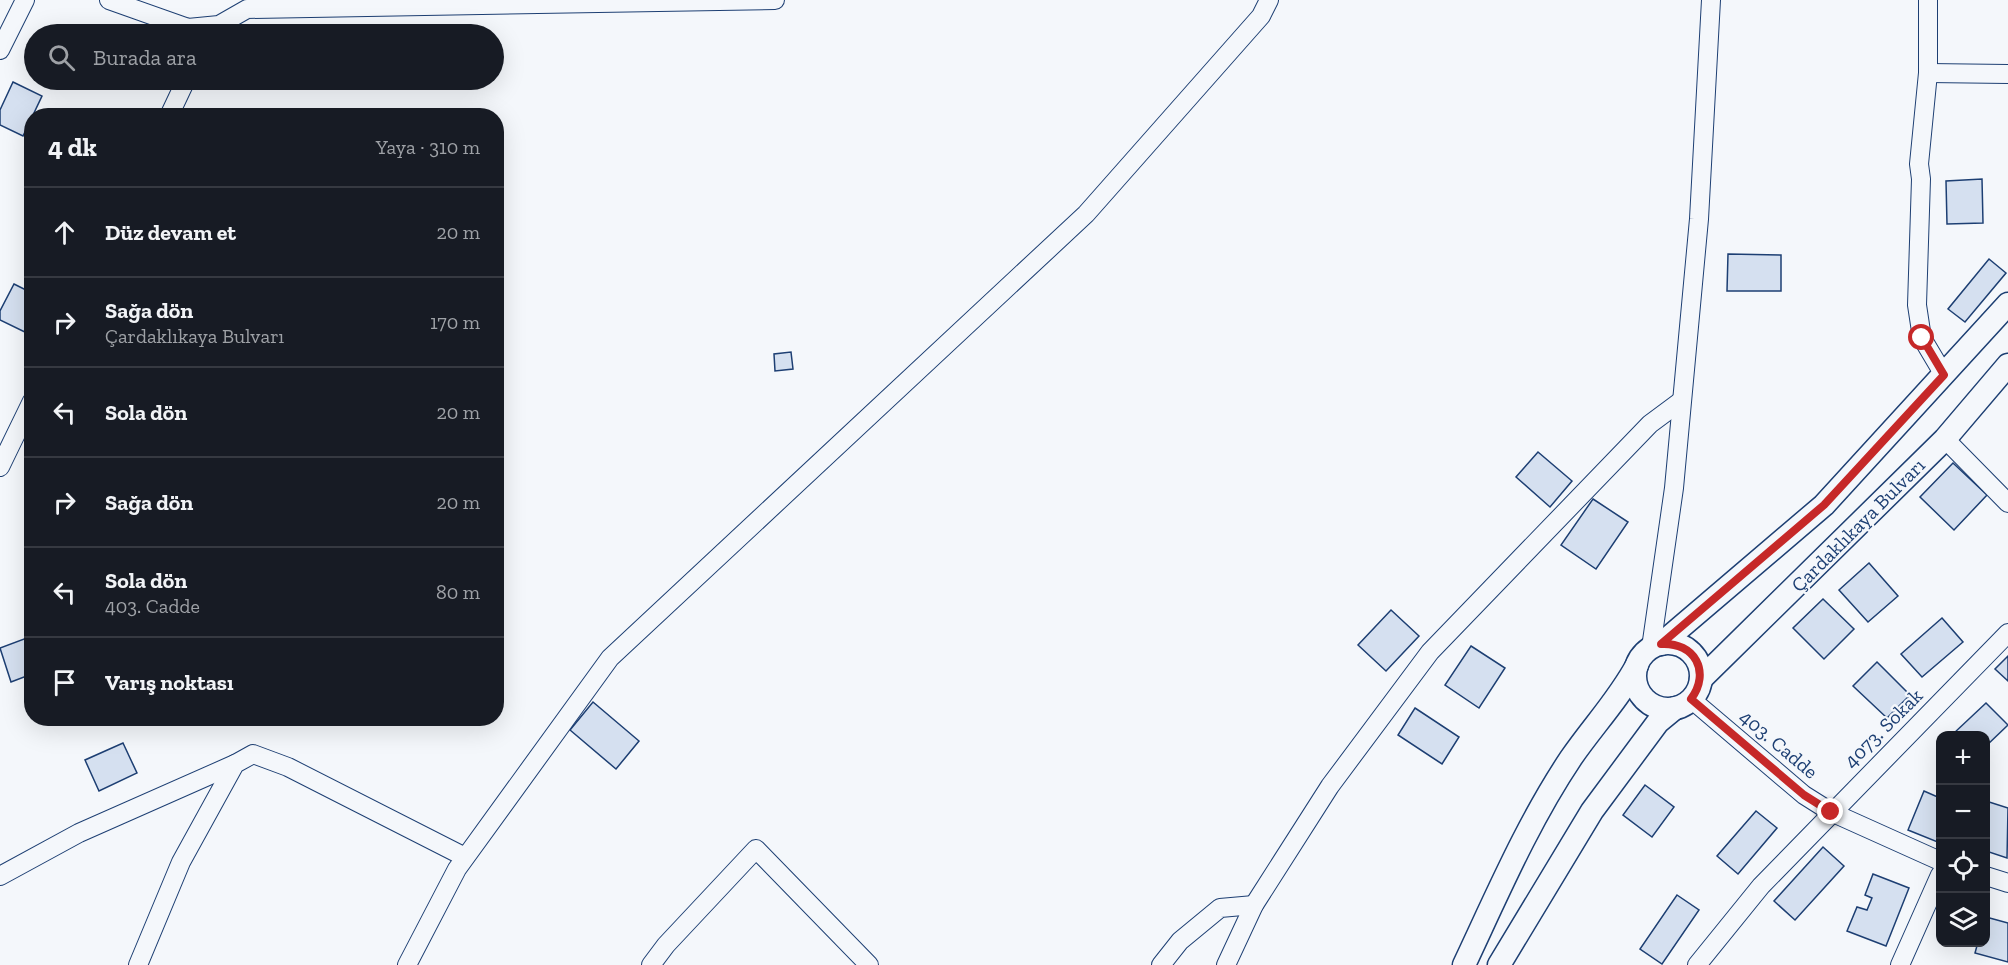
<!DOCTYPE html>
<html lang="tr">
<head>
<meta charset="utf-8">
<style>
	:root { --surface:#171b24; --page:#20242c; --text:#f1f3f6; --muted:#9ea1a6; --line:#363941 }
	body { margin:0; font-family:"Zilla Slab",serif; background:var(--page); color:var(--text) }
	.controls { position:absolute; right:18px; bottom:18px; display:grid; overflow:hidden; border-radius:12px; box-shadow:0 6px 24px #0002 }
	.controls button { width:54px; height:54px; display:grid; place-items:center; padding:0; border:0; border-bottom:2px solid var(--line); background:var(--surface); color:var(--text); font:30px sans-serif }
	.stop { position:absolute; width:18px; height:18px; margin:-14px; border:4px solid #c62828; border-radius:50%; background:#fff }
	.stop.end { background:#c62828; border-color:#fff; box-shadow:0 2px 6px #0008 }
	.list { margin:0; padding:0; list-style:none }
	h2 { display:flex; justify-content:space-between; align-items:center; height:78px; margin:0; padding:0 24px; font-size:26px }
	h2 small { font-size:20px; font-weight:400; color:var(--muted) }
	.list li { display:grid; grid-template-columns:39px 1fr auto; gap:18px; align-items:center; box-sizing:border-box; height:90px; padding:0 24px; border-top:2px solid var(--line) }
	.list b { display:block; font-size:22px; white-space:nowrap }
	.list p { margin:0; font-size:20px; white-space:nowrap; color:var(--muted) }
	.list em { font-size:20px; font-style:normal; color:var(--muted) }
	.icon { flex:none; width:33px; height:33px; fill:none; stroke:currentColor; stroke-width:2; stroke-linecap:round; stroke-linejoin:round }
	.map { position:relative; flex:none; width:2008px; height:965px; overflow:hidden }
	.search { position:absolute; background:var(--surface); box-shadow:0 6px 24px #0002; left:24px; top:24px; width:480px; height:66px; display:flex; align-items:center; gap:15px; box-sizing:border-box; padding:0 21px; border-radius:33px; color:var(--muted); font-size:22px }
	.panel { position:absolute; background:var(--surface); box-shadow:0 6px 24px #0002; left:24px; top:108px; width:480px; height:618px; border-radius:24px }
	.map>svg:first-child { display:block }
	.building { fill:#d5e0f0; stroke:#1d3f73; stroke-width:1.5 }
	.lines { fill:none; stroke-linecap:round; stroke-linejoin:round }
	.minor-casing { stroke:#1d3f73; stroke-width:20 }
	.major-casing { stroke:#1d3f73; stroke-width:25 }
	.minor { stroke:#f4f7fb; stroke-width:18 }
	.major { stroke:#f4f7fb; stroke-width:22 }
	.route { stroke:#c62828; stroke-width:8 }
	.labels { text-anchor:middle; stroke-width:4.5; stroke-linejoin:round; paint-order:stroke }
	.street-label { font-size:20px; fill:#1d3f73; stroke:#f4f7fb }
</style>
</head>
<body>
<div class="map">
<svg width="2008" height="965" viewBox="0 0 2008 965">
	<rect width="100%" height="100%" fill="#f4f7fb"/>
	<g class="building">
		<path d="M13,82L42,96L23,136L0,125V110Z"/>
		<path d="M1982,179L1983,223L1947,224L1946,181Z"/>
		<path d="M1728,254L1781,255V291H1727Z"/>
		<path d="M1989,259L2006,273L1965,322L1948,309Z"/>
		<path d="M14,284L32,293L31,335L0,320V311Z"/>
		<path d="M791,352L793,369L775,371L774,354Z"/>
		<path d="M1538,452L1572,481L1550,507L1516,477Z"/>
		<path d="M1953,463L1987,495L1954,530L1920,497Z"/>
		<path d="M1593,499L1628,522L1596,569L1561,545Z"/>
		<path d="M1869,563L1898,596L1868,622L1839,590Z"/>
		<path d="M1823,599L1854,629L1824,659L1793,628Z"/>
		<path d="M1391,610L1419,636L1386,671L1358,645Z"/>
		<path d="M1942,618L1963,642L1922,677L1901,654Z"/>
		<path d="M32,636V674L11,682L0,648Z"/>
		<path d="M1471,646L1505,668L1479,708L1445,685Z"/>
		<path d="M2008,656V681L1995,669Z"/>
		<path d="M1877,662L1910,695L1887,718L1853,686Z"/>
		<path d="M593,702L639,741L616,769L570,730Z"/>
		<path d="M1986,703L2008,725L1986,746V736H1956L1954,733Z"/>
		<path d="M1415,708L1459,737L1442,764L1398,735Z"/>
		<path d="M123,743L137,773L99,791L85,760Z"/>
		<path d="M1645,785L1674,807L1652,837L1623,815Z"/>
		<path d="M1924,791L1940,798V843L1908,830Z"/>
		<path d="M1986,801L2008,808L2007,858L1986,851Z"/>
		<path d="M1756,811L1777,828L1738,874L1717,856Z"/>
		<path d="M1823,847L1844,866L1795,920L1774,901Z"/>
		<path d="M1873,874L1909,888L1886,946L1847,931L1857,907L1867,910L1872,898L1865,895Z"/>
		<path d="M1677,895L1699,910L1662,964L1640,949Z"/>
		<path d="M1986,917L2008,923V962L1975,953L1978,942H1986Z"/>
	</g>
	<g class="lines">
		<defs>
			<g id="minor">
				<path d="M109,0L188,28L219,25L247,9L775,0"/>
				<path d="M1928,0V73L1919,164L1921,179L1917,305L1922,338L1944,375"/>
				<path d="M0,50L25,0"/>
				<path d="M1928,73L2008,74"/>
				<path d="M169,116L186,80"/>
				<path d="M1945,439L2008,503"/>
				<path d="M0,467L32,401"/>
				<path d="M1651,648L1674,488L1699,219L1711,0"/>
				<path d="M1691,699L1804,795L1831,812L1940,861"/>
				<path d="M0,876L79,833L235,764"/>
				<path d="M1986,876L2008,883"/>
				<path d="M138,965L181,862L235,764L253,754L288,767L465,857"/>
				<path d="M407,965L457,869L610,658L1086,214L1261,16L1269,0"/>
				<path d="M651,965L666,945L756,849L869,965"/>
				<path d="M1161,965L1180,941L1220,908L1254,905"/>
				<path d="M1226,965L1254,905L1330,786L1430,652L1650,424L1681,401"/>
				<path d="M1697,965L1761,886L2008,633"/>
				<path d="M1900,965L1940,875"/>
			</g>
			<g id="major">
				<circle cx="1668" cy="676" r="33"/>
				<path d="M1661,644L1824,505L2008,304"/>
				<path d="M1701,679L1945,439L2008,365"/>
				<path d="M1464,965C1497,895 1528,822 1571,758C1593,726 1619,699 1637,665"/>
				<path d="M1499,965L1592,811L1658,722L1675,708"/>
			</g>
		</defs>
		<use href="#minor" class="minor-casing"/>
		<use href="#major" class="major-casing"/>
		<use href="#minor" class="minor"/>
		<use href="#major" class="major"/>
	</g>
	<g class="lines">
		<path class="route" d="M1831,812L1804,795L1691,699C1711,672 1695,642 1661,644L1824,505L1944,375L1922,338"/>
	</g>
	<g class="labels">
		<g class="street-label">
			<text transform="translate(1858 525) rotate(-45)" y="7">Çardaklıkaya Bulvarı</text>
			<text transform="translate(1883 728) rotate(-45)" y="7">4073. Sokak</text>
			<text transform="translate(1779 744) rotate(40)" y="7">403. Cadde</text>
		</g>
	</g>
</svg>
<div class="controls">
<button>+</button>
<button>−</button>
<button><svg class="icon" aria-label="locate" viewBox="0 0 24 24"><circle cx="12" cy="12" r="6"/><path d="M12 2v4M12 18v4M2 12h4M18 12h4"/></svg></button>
<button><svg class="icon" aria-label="layers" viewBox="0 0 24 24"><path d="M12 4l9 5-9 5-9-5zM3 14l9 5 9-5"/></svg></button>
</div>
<div class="stop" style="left:1922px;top:338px"></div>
<div class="stop end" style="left:1831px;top:812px"></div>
<div class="search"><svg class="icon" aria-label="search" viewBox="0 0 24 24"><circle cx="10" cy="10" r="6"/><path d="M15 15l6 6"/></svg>Burada ara</div>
<section class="panel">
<h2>4 dk<small>Yaya · 310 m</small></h2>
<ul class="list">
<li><svg class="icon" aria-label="ahead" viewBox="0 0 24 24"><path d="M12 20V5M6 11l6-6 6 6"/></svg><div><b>Düz devam et</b></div><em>20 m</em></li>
<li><svg class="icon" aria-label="right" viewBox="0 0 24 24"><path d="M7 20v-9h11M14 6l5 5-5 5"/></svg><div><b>Sağa dön</b><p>Çardaklıkaya Bulvarı</p></div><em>170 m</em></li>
<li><svg class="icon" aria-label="left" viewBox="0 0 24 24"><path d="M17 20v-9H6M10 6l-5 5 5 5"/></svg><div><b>Sola dön</b></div><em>20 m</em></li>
<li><svg class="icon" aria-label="right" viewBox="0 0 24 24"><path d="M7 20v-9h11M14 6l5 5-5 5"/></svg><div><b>Sağa dön</b></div><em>20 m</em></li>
<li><svg class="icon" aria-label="left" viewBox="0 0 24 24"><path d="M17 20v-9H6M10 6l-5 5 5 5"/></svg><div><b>Sola dön</b><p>403. Cadde</p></div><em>80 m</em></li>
<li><svg class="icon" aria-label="arrive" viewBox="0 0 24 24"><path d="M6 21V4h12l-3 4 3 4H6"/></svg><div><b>Varış noktası</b></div></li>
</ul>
</section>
</div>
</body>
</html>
